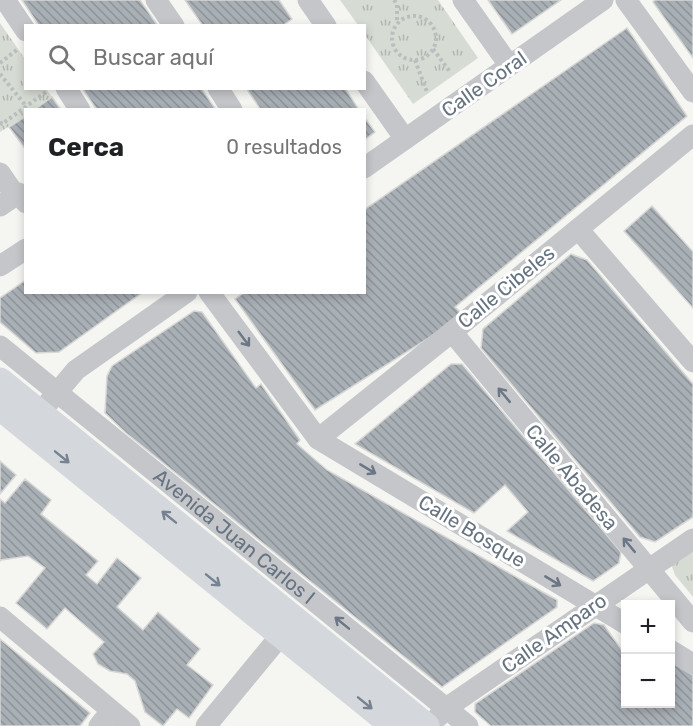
<!DOCTYPE html>
<html lang="es">
<head>
<meta charset="utf-8">
<style>
	:root { --surface:#fff; --page:#f2f2f2; --text:#202124; --muted:#757577; --line:#e0e0e0 }
	body { margin:0; font-family:Rubik,sans-serif; background:var(--page); color:var(--text) }
	.controls { position:absolute; right:18px; bottom:18px; display:grid; overflow:hidden; border-radius:0px; box-shadow:0 3px 9px #0003 }
	.controls button { width:54px; height:54px; display:grid; place-items:center; padding:0; border:0; border-bottom:2px solid var(--line); background:var(--surface); color:var(--text); font:30px sans-serif }
	.list { margin:0; padding:0; list-style:none }
	h2 { display:flex; justify-content:space-between; align-items:center; height:78px; margin:0; padding:0 24px; font-size:26px }
	h2 small { font-size:20px; font-weight:400; color:var(--muted) }
	.icon { flex:none; width:33px; height:33px; fill:none; stroke:currentColor; stroke-width:2; stroke-linecap:round; stroke-linejoin:round }
	.map { position:relative; flex:none; width:693px; height:726px; overflow:hidden }
	.search { position:absolute; background:var(--surface); box-shadow:0 3px 9px #0003; left:24px; top:24px; width:342px; height:66px; display:flex; align-items:center; gap:15px; box-sizing:border-box; padding:0 21px; border-radius:0px; color:var(--muted); font-size:22px }
	.panel { position:absolute; background:var(--surface); box-shadow:0 3px 9px #0003; left:24px; top:108px; width:342px; height:186px; border-radius:0px }
	.map>svg:first-child { display:block }
	.park { fill:url(#park-tufts) }
	.building { fill:url(#building-back-hatch); stroke:#d7d7d5; stroke-width:1.5 }
	.lines { fill:none; stroke-linecap:round; stroke-linejoin:round }
	.path { stroke:#bbbdbf; stroke-width:4; stroke-dasharray:3 3; stroke-linecap:butt }
	.minor { stroke:#c4c6ca; stroke-width:21 }
	.major { stroke:#d4d8dc; stroke-width:27 }
	.oneway { stroke:#6b7785 }
	.oneway2 { stroke:#76828f }
	.labels { text-anchor:middle; stroke-width:6; stroke-linejoin:round; paint-order:stroke }
	.street-label { font-size:20px; fill:#667381; stroke:#fff }
</style>
</head>
<body>
<div class="map">
<svg width="693" height="726" viewBox="0 0 693 726">
	<defs>
		<pattern id="park-tufts" width="24" height="20" patternUnits="userSpaceOnUse" patternTransform="scale(1.5)"><rect width="24" height="20" fill="#d6dcd3"/><path d="M3 7l-1-3M5 7V3M7 7l1-3M15 17l-1-3M17 17v-4M19 17l1-3" fill="none" stroke="#b1b7b1"/></pattern>
		<pattern id="building-back-hatch" width="6" height="6" patternUnits="userSpaceOnUse" patternTransform="scale(1.5)"><rect width="6" height="6" fill="#a8afb5"/><path d="M-1 5l2 2M0 0l6 6M5-1l2 2" fill="none" stroke="#8d9399"/></pattern>
	</defs>
	<rect width="100%" height="100%" fill="#f5f5f2"/>
	<g class="park">
		<path d="M340,0H438L478,58L413,104L365,35L364,26L358,25Z"/>
		<path d="M0,23L25,59L26,88L46,89L52,97L34,109L26,110L25,116L0,132Z"/>
		<path d="M693,549V597L675,575L671,564Z"/>
	</g>
	<g class="building">
		<path d="M22,0H140L158,26H39Z"/>
		<path d="M185,0H279L292,19L282,26H203Z"/>
		<path d="M488,0H561L512,34Z"/>
		<path d="M655,0H693V58L653,2Z"/>
		<path d="M627,28L687,116L455,307L462,314L432,336L315,410L235,299L245,292H364V210Z"/>
		<path d="M82,88H201L216,110H97Z"/>
		<path d="M246,88H345L359,110H261Z"/>
		<path d="M52,97L61,110H34Z"/>
		<path d="M26,116V150L9,127Z"/>
		<path d="M364,117L375,132L364,140Z"/>
		<path d="M652,206L693,252V308L624,231Z"/>
		<path d="M571,254L587,260L693,384V517L655,542L640,537L481,348L483,329Z"/>
		<path d="M26,280V292H143L59,352L36,353L0,322V298Z"/>
		<path d="M194,311L202,312L256,388L261,384L300,440L297,444L327,470L557,600V607L442,687L126,433L105,413L107,376L112,366Z"/>
		<path d="M451,364H462L621,552L619,563L593,581L507,531L528,512L505,485L474,513L355,444Z"/>
		<path d="M0,461L16,475L0,494Z"/>
		<path d="M25,479L51,500L41,514L98,561L86,575L97,584L117,558L141,578L117,607L143,630L158,612L200,649L187,665L213,685L189,718L177,709L163,726L145,712L135,681L127,674L110,671L98,664L93,654L104,642L65,608L47,629L16,603L45,568L28,556L1,560L0,561V499L5,503Z"/>
		<path d="M594,623L604,625L626,656V704H670V665L673,663L693,675V726H491L475,712V704Z"/>
		<path d="M0,639L90,713L80,726H0Z"/>
	</g>
	<g class="lines">
		<g class="path">
			<path d="M394,0L397,4V23"/>
			<circle cx="414" cy="38" r="22"/>
			<path d="M433,49L451,73"/>
			<path d="M415,60L427,92"/>
			<path d="M0,63L18,49"/>
			<path d="M0,74L26,106"/>
			<path d="M0,122L2,124L46,92"/>
		</g>
		<g class="minor">
			<path d="M5,0L26,31"/>
			<path d="M156,0L174,26"/>
			<path d="M308,0L326,26"/>
			<path d="M463,0L509,65"/>
			<path d="M626,0L693,92"/>
			<path d="M364,81L405,139"/>
			<path d="M66,88L80,110"/>
			<path d="M218,88L232,110"/>
			<path d="M364,168L603,0"/>
			<path d="M0,173L15,195"/>
			<path d="M0,206L19,193L26,203"/>
			<path d="M578,229L693,362"/>
			<path d="M0,266L26,249"/>
			<path d="M209,292L318,439L626,624"/>
			<path d="M452,332L693,622"/>
			<path id="s1" d="M0,346L468,726"/>
			<path d="M49,402L76,370L187,292"/>
			<path d="M318,439L452,332L693,135"/>
			<path d="M0,617L130,726"/>
			<path d="M670,650L693,664"/>
			<path d="M438,717L446,708L455,702L693,539"/>
			<path d="M99,726L111,711"/>
			<path d="M206,726L281,635"/>
		</g>
		<g class="major">
			<path d="M0,381L426,726"/>
			<path d="M0,407L394,726"/>
		</g>
	</g>
	<defs><path id="oneway-shaft" d="M-6 0H5M1.5-3L5.5 0L1.5 3" fill="none" stroke-width="1.6" stroke-linecap="round" stroke-linejoin="round" transform="scale(1.5)"/></defs>
	<g class="oneway">
		<use href="#oneway-shaft" transform="translate(244 339) rotate(53)"/>
		<use href="#oneway-shaft" transform="translate(504 395) rotate(-130)"/>
		<use href="#oneway-shaft" transform="translate(368 469) rotate(31)"/>
		<use href="#oneway-shaft" transform="translate(629 545) rotate(-130)"/>
		<use href="#oneway-shaft" transform="translate(553 581) rotate(31)"/>
		<use href="#oneway-shaft" transform="translate(342 623) rotate(-141)"/>
	</g>
	<g class="oneway2">
		<use href="#oneway-shaft" transform="translate(62 457) rotate(39)"/>
		<use href="#oneway-shaft" transform="translate(169 517) rotate(-141)"/>
		<use href="#oneway-shaft" transform="translate(213 580) rotate(39)"/>
		<use href="#oneway-shaft" transform="translate(365 703) rotate(39)"/>
	</g>
	<g class="labels">
		<g class="street-label">
			<text transform="translate(484 84) rotate(-35)" y="7">Calle Coral</text>
			<text transform="translate(506 287) rotate(-39)" y="7">Calle Cibeles</text>
			<text transform="translate(572 477) rotate(50)" y="7">Calle Abadesa</text>
			<text transform="translate(472 531) rotate(31)" y="7">Calle Bosque</text>
			<text dy="7" stroke="none"><textPath href="#s1" startOffset="302">Avenida Juan Carlos I</textPath></text>
			<text transform="translate(554 633) rotate(-35)" y="7">Calle Amparo</text>
		</g>
	</g>
</svg>
<div class="controls">
<button>+</button>
<button>−</button>
</div>
<div class="search"><svg class="icon" aria-label="search" viewBox="0 0 24 24"><circle cx="10" cy="10" r="6"/><path d="M15 15l6 6"/></svg>Buscar aquí</div>
<section class="panel">
<h2>Cerca<small>0 resultados</small></h2>
<ul class="list">
</ul>
</section>
</div>
</body>
</html>
